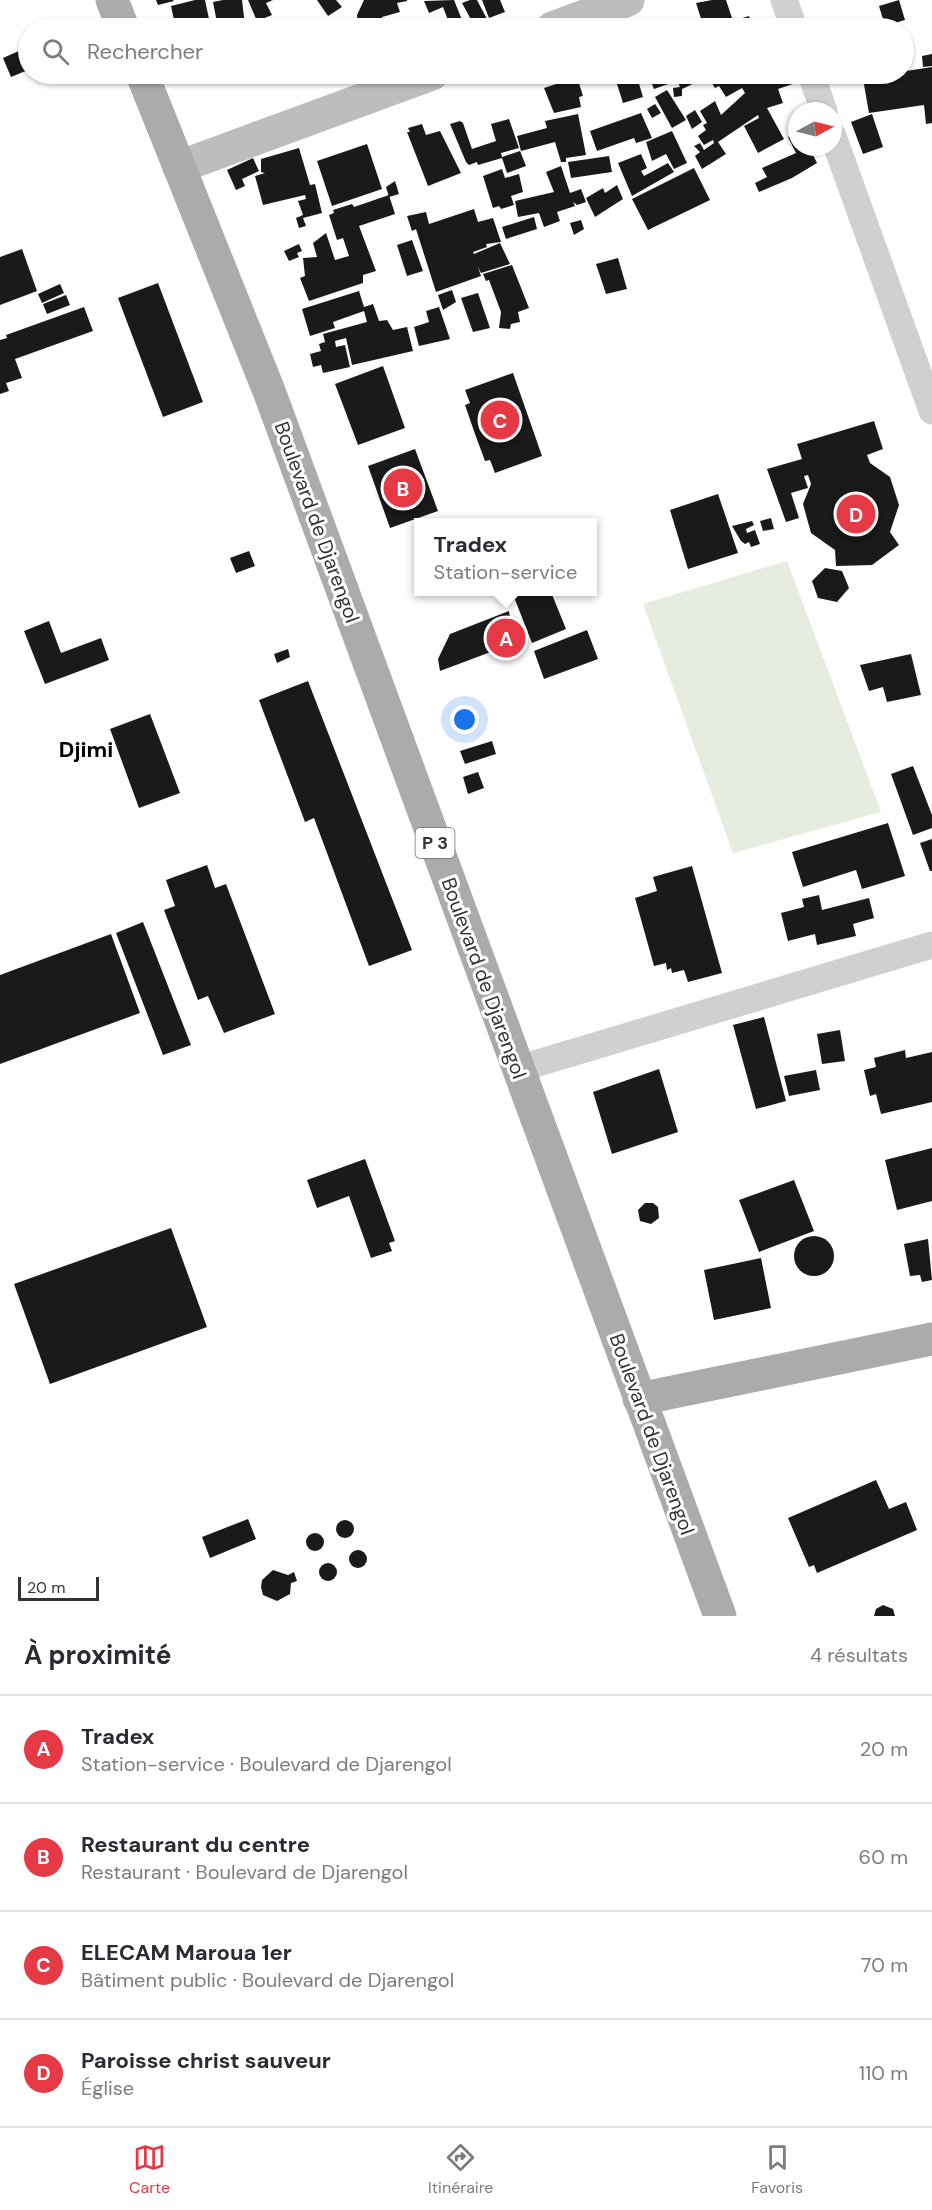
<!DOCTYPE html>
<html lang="fr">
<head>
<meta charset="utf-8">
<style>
	:root { --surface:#fff; --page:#f2f2f3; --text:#2b2b33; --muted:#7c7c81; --line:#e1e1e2; --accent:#e63946 }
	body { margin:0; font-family:"DM Sans",sans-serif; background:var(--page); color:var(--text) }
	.compass { position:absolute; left:788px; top:102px; width:54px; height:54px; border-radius:50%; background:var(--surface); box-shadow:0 2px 4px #0004; rotate:83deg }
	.scale { position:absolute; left:18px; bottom:15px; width:81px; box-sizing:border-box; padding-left:6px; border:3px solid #333; border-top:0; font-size:16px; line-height:21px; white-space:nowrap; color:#333; -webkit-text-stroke:4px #fff; paint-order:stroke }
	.you { position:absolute; left:465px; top:720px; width:21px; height:21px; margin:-15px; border:4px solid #fff; border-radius:50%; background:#1a73e8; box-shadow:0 0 0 9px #1a73e833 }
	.badge { display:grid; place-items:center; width:39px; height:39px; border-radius:50%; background:var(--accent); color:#fff; font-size:20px; font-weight:700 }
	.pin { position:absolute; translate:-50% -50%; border:3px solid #fff; box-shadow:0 2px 6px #0006 }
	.popup { position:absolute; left:414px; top:518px; width:183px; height:78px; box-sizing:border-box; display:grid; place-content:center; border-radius:0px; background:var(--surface); filter:drop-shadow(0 2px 4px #0005); font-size:20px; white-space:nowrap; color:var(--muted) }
	.popup b { font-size:22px; color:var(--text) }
	.popup::after { content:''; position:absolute; left:50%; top:100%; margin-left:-12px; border:12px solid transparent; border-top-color:var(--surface) }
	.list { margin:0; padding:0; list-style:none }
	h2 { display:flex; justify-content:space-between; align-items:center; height:78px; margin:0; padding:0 24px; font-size:26px }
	h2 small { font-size:20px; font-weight:400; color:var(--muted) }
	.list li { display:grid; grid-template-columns:39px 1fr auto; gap:18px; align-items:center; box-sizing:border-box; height:108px; padding:0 24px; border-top:2px solid var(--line) }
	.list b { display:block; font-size:22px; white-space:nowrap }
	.list p { margin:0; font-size:20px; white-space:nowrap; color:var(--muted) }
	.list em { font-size:20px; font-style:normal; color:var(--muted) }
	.icon { flex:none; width:33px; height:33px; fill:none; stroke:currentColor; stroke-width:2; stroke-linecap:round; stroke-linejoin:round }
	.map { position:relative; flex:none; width:932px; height:1616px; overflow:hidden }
	.search { position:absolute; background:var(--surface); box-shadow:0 2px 4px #0004; left:18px; right:18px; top:18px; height:66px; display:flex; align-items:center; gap:15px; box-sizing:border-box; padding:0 21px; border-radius:33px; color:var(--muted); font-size:22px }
	.sheet { height:510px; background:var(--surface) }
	nav { display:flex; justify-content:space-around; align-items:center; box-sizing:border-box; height:84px; border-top:2px solid var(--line); background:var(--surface); font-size:16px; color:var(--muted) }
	nav a { display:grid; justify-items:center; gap:3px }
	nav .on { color:var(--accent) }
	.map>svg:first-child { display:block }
	.green { fill:#e6ecdf }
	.building { fill:#1a1a1a }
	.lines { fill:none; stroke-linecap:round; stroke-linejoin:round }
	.street { stroke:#d0d0d0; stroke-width:27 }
	.secondary { stroke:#bdbdbd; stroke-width:33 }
	.primary { stroke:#ababab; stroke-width:33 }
	.labels { text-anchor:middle; stroke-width:6; stroke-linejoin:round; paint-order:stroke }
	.shield { fill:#fff; stroke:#707070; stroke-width:1.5 }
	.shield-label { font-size:18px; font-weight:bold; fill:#333 }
	.street-label { font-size:20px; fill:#333; stroke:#fff }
	.quarter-label { font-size:22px; font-weight:bold; fill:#000; stroke:#fff }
</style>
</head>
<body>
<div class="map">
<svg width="932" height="1616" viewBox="0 0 932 1616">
	<rect width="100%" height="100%" fill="#fff"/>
	<path class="green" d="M787,561L881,812L733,853L643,604Z"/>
	<g class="building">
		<path d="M156,0H173L174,1L158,5Z"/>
		<path d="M195,0H205L209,19L216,28H196L194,20L175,24L171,6Z"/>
		<path d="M223,0H242L245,26L218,28L213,2Z"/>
		<path d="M248,0H273L266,3L272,15L257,21Z"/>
		<path d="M317,0H336L342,7L328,16Z"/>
		<path d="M364,0H407V1L397,3L400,12L382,17L383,28H358L357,15Z"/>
		<path d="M454,0L464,25L455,28H451L443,7L429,13L424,1Z"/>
		<path d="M470,0H477L487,19L474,25L462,3Z"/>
		<path d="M482,0H500L505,12L489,18Z"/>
		<path d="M712,0H726L733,21L749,16L753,28H733L732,25L720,28H704L696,3Z"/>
		<path d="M899,0L905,20L885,26L879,6Z"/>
		<path d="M321,18L328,28H307Z"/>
		<path d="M433,19L436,28H406Z"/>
		<path d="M28,47V70L11,77L3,58Z"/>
		<path d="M932,54V66L923,67L922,56Z"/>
		<path d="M904,60L906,71L932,67V123L926,124L924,105L869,113L863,79L904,74Z"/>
		<path d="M648,74H668L671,83L654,89Z"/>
		<path d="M680,74H790L793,84L778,89L783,103L767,108L784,139L758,153L744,126L759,118L758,115L718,142L726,154L702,169L695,156L700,152L694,146L700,143L704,150L714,143L713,140L704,145L698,136L706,130L703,125L707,123L700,111L715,101L721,115L745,93L742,88L726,97L719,86L715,88L708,77L682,89V96L674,97L673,88L680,87L675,76Z"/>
		<path d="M577,77L583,96L579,97L581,107L554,113L544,88Z"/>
		<path d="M637,77L643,97L623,103L617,84Z"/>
		<path d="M667,90L686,120L672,128L655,97Z"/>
		<path d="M655,104L661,113L652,118L647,109Z"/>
		<path d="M695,110L702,122L692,129L686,116Z"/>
		<path d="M641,113L652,138L636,143L634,138L597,151L590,131Z"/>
		<path d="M578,114L586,155L566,158V162H561L555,142L521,151L517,136L547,128L545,121Z"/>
		<path d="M872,114L883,147L863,154L851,122Z"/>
		<path d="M509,119L519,148L501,153L502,157L520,151L526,166L507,173L502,158L478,165L477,162L469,165L466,162L450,124L460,121L463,123L472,149L496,141L491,124Z"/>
		<path d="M422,124L426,135L440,131L461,173L428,186L407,132H410L408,128Z"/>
		<path d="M672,131L687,163L674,169L666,154L652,161L646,142Z"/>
		<path d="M797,133V147H809L817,163L792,178L759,192L755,183L767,177L762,168L796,153L788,137Z"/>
		<path d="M367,144L382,189L332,206L317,161Z"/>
		<path d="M299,148L310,185L315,184L322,213L303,218L306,226L299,228L296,218L303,215L298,201L306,199L305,195L263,205L255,176L265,173L261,172V159Z"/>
		<path d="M641,154L647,168L641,171L644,176L668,163L674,172L632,196L618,163Z"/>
		<path d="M609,156L612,172L571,178L568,162Z"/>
		<path d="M253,158L259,171L242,179L245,186L236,190L227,170Z"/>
		<path d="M561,166L570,193L581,189L586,202L577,205L573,202L575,206L557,212L560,221L544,227L539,213L518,217L515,201L554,192L546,172Z"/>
		<path d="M694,168L710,200L648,230L632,199Z"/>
		<path d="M502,169L505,178L519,174L523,192L511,196L514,205L501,209L499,206L493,208L483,176Z"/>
		<path d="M395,181L399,194L389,197L386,187Z"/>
		<path d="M617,185L623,199L595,217L586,198L603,188L605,193Z"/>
		<path d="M389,195L395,214L359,226L376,271L363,275V283L309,301L300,278L305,276L303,258L317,257L313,243L326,233L335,260L349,256L343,238L337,240L329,215L334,213L333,210L352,204L354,207Z"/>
		<path d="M474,209L478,222L493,218L501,242L486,244L487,247L473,252L474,254L500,243L510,264L481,273L478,267L481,276L436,292L416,229L412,231L407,216L426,212L429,224Z"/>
		<path d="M534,217L537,229L506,239L502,227Z"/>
		<path d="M581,220L584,229L574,235L570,223Z"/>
		<path d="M412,240L423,271L407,276L397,245Z"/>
		<path d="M299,244L302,251L297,253L299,257L289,261L284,251Z"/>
		<path d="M22,249L37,291L0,305V257Z"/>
		<path d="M618,258L627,289L606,294L596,264Z"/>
		<path d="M512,265L529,308L518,312L520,322L511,324L510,329L499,328L501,312L489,280L486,281L483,274Z"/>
		<path d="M158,283L203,402L163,417L118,298Z"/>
		<path d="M60,284L64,293L42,303L38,294Z"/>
		<path d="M452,290L456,302L443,310L438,295Z"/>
		<path d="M359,291L364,307L373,304L379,321L387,320L393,330L407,327L413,351L352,365L346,338L335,341L336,347L345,345L350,367L323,373L321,365L313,367L310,354L321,351L319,344L325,342L323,334L367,322L364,311L333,322L335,328L310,336L302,309Z"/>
		<path d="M478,293L490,328L473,332L461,298Z"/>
		<path d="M66,295L70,305L47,314L43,304Z"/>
		<path d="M84,307L93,331L15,359L22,378L6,383L9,391L0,394V340L7,338L6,335Z"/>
		<path d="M439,307L450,339L419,346L414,327L429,322L426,311Z"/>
		<path d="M383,366L405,428L358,445L335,384Z"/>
		<path d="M513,373L542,456L495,473L490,460L485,461L475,434L465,405L470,403L465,390Z"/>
		<path d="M874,421L883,449L867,455L870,463L890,477L899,505L890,532L899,545L872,565L836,566L835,550L811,533L803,504L811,484L808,475L804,476L808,488L791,493L799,518L786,522L767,469L802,459L797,444Z"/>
		<path d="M415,449L438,511L390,528L368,466Z"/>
		<path d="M718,494L738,553L688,569L670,510Z"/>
		<path d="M771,518L774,529L763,531L760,521Z"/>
		<path d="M752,521L754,525L746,529L747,533L755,530L760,544L751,547L749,542L745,544L741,541L732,526Z"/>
		<path d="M249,551L255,566L236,573L230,558Z"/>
		<path d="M825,568L842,571L849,588L837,602L818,598L812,581Z"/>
		<path d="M512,592H551L566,629L532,643Z"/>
		<path d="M509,611L511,626L496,650L440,671L438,659L450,634Z"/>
		<path d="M49,621L61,653L101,638L109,660L45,684L24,631Z"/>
		<path d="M587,630L598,659L544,679L534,651Z"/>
		<path d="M288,649L290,657L277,663L274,654Z"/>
		<path d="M911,654L921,695L887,702L883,687L869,691L860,665Z"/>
		<path d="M308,681L412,950L369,966L314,818L305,822L259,700Z"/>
		<path d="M150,714L180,793L139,808L110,729Z"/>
		<path d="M492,741L496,754L465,764L460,751Z"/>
		<path d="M913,766L932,815V828L913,835L891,774Z"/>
		<path d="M478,772L484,788L468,794L463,777Z"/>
		<path d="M888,823L905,876L862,889L856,870L803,887L792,852Z"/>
		<path d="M932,839V871H930L920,843Z"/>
		<path d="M207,865L215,888L226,884L275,1014L224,1033L208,996L198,1000L164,910L175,906L166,880Z"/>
		<path d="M692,866L722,973L688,982L684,970L672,973L671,968L667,970L666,963L654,966L635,898L657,891L653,877Z"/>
		<path d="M819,895L822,910L869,898L874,918L853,924L856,936L817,945L815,934L788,941L781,913L804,907L802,899Z"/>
		<path d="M143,922L191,1045L163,1055L116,933Z"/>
		<path d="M111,934L140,1013L0,1064V975Z"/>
		<path d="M764,1017L786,1101L756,1109L733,1025Z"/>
		<path d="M840,1030L845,1061L822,1064L817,1034Z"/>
		<path d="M905,1050L906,1058L932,1052V1102L881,1114L876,1094L870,1096L864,1070L876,1067L874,1058Z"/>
		<path d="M659,1069L678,1132L612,1154L593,1092Z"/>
		<path d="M816,1070L820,1090L789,1096L784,1076Z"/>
		<path d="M932,1148V1201L897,1210L885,1160Z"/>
		<path d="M365,1159L395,1241L389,1243L392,1251L371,1258L349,1196L317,1208L307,1180Z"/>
		<path d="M794,1180L814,1231L759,1252L739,1200Z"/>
		<path d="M645,1203H653L658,1207L659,1218L651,1224L640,1221L638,1210Z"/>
		<path d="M171,1228L207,1327L50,1384L14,1284Z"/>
		<circle cx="814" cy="1256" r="20"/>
		<path d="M928,1239L932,1280L922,1282L920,1275L910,1276L904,1244Z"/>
		<path d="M761,1258L771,1308L714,1320L704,1270Z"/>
		<path d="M876,1480L889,1509L906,1502L917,1530L817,1573L814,1565L809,1567L788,1518Z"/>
		<path d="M248,1519L256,1539L210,1558L202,1537Z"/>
		<circle cx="345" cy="1529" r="9"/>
		<circle cx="315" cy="1542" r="9"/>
		<circle cx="358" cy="1559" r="9"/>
		<circle cx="328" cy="1572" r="9"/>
		<path d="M273,1570L288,1575L294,1572L297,1581L291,1583L290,1594L277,1601L263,1595L261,1587L262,1580Z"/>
		<path d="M883,1605L893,1609L895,1616H874L876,1609Z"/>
	</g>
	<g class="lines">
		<g class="street">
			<path d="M784,0L794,28"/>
			<path d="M811,74L824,111"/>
			<path d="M833,136L932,411"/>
			<path d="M518,1069L932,945"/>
		</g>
		<g class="secondary">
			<path d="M552,28L628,0"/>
			<path d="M179,167L432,74"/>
		</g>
		<g class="primary">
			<path d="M112,0L123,28"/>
			<path d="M142,74L269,391L720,1616"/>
			<path d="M639,1399L932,1339"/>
		</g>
	</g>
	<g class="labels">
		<rect class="shield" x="415.5" y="828" width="39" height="30" rx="4.5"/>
		<g class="shield-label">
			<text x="435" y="849">P 3</text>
		</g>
		<g class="street-label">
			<text transform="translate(317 522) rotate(70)" y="7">Boulevard de Djarengol</text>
			<text transform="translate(484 978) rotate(70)" y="7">Boulevard de Djarengol</text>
			<text transform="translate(652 1434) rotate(70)" y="7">Boulevard de Djarengol</text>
		</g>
		<g class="quarter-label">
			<text x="86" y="757">Djimi</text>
		</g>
	</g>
</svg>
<svg class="compass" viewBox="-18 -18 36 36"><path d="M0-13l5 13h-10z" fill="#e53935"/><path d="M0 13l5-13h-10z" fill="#7c7c81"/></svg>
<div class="scale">20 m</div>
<div class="you"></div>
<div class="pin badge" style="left:506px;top:638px">A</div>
<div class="popup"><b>Tradex</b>Station-service</div>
<div class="pin badge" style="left:403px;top:488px">B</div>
<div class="pin badge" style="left:500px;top:420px">C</div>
<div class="pin badge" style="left:856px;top:514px">D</div>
<div class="search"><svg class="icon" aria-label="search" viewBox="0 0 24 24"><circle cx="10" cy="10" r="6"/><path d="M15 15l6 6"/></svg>Rechercher</div>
</div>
<section class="sheet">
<h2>À proximité<small>4 résultats</small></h2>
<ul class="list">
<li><span class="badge">A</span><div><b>Tradex</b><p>Station-service · Boulevard de Djarengol</p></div><em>20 m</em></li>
<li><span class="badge">B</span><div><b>Restaurant du centre</b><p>Restaurant · Boulevard de Djarengol</p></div><em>60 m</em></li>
<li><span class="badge">C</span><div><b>ELECAM Maroua 1er</b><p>Bâtiment public · Boulevard de Djarengol</p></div><em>70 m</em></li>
<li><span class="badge">D</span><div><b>Paroisse christ sauveur</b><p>Église</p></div><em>110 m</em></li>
</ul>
</section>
<nav>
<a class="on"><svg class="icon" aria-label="map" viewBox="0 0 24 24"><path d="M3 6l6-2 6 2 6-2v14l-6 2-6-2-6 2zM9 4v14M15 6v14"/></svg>Carte</a>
<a><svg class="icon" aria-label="directions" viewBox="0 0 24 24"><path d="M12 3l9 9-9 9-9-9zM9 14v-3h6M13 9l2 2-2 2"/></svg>Itinéraire</a>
<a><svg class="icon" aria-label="saved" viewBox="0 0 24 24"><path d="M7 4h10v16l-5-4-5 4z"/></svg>Favoris</a>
</nav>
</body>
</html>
